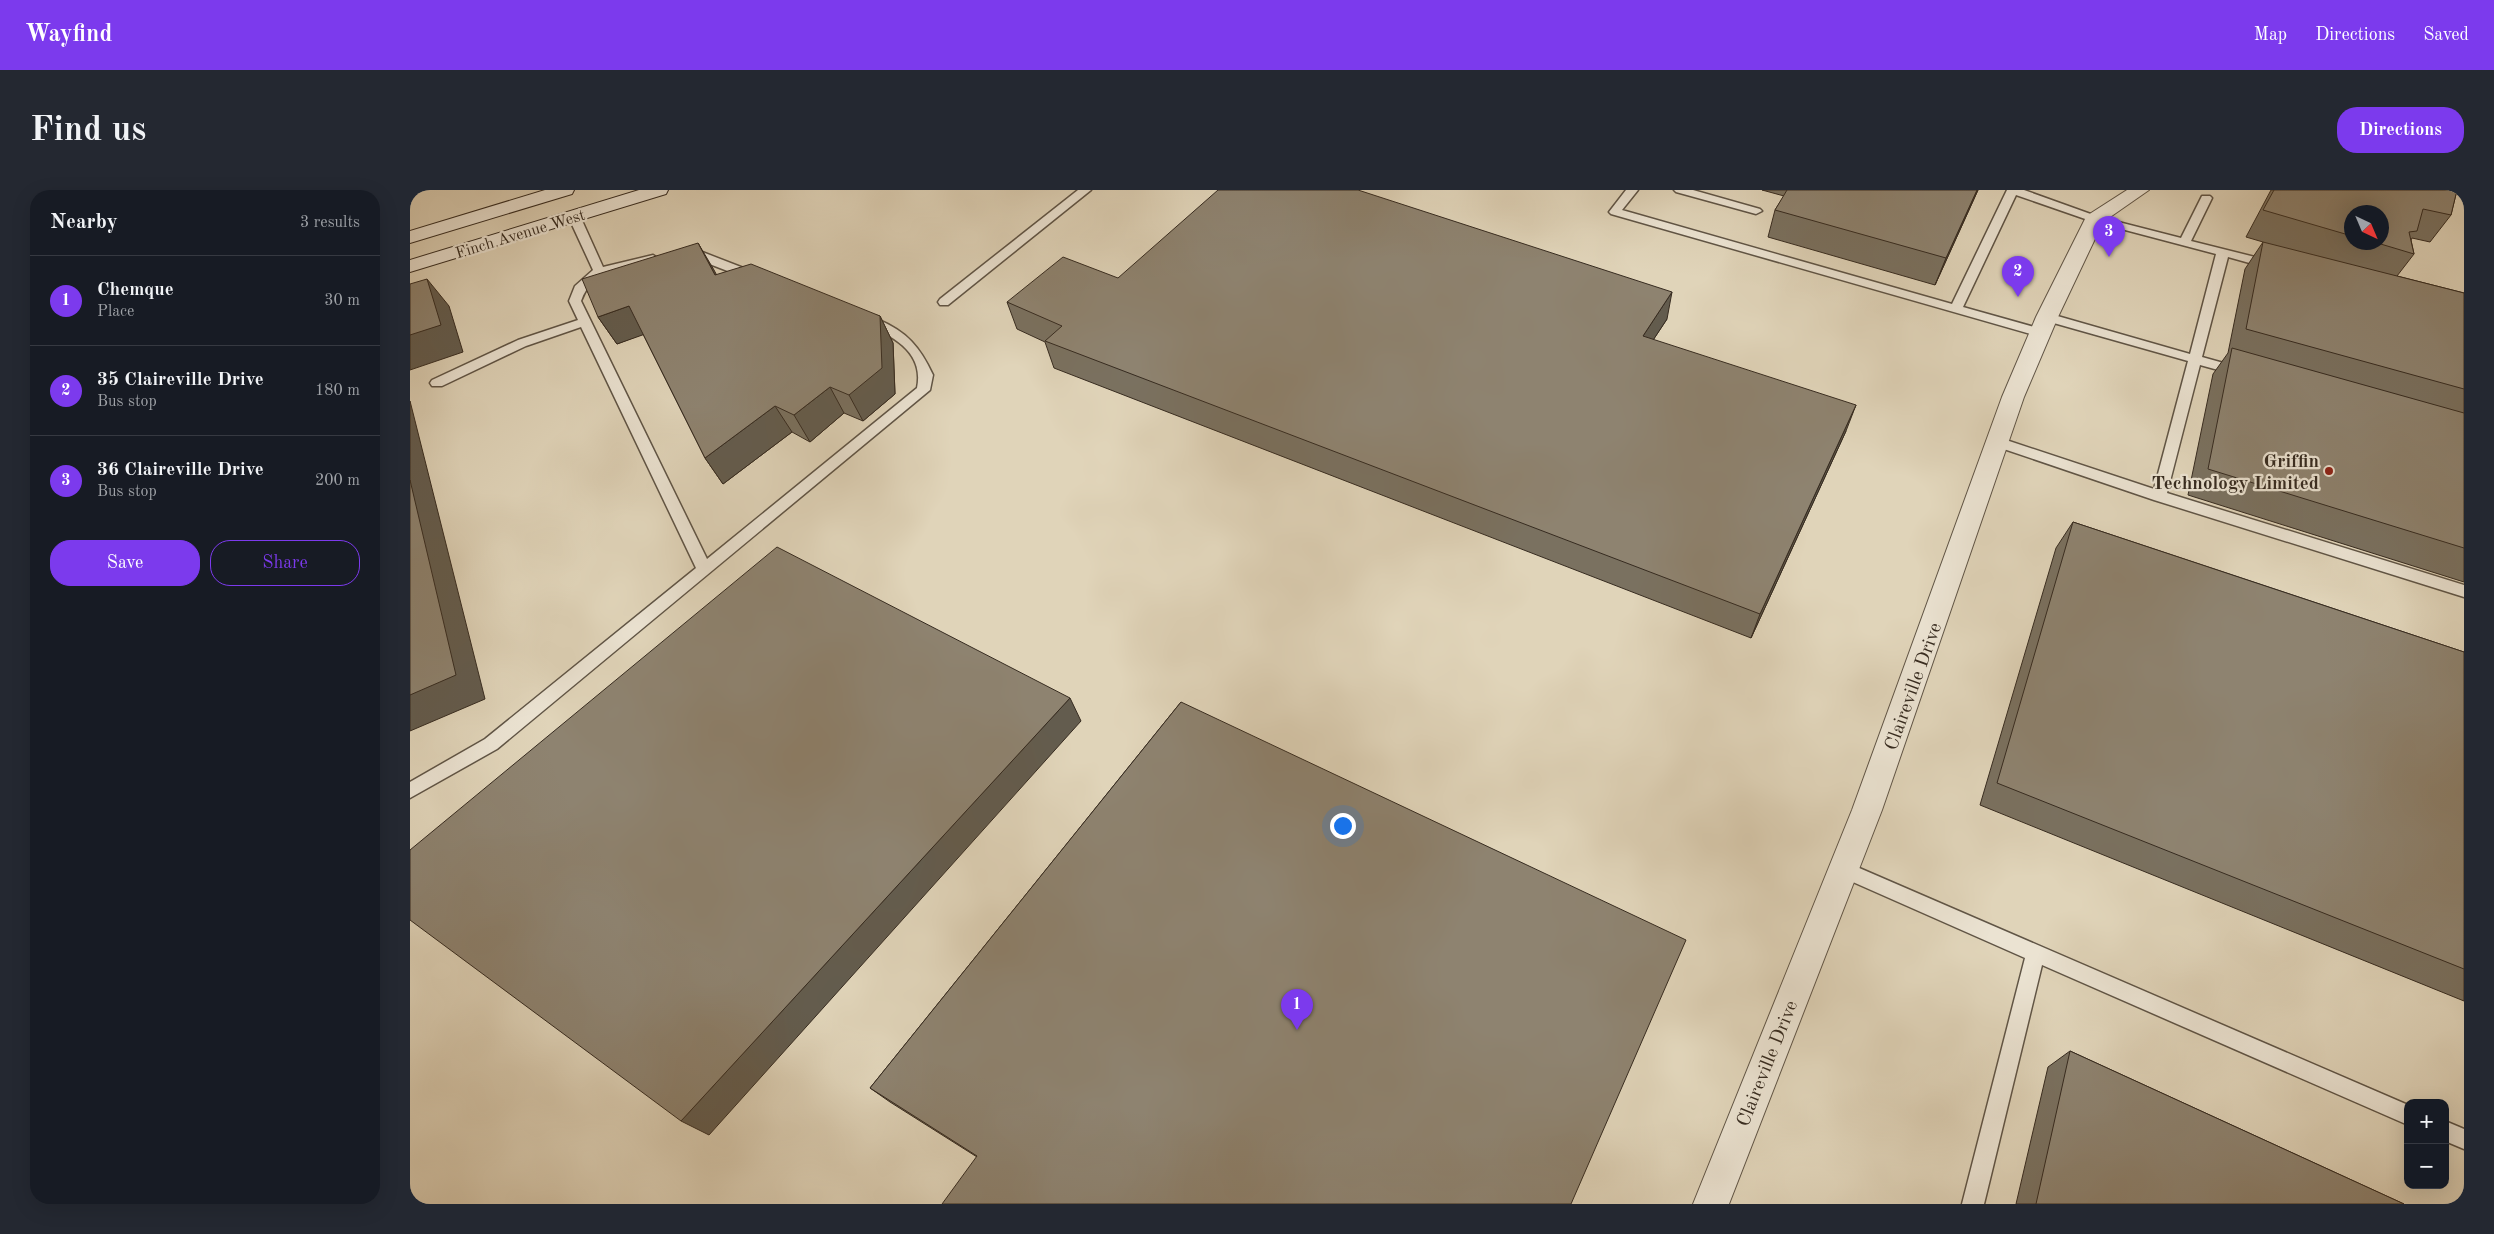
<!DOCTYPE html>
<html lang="en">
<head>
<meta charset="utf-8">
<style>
	:root { --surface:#171b24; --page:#242831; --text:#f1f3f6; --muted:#9ea1a6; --line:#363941; --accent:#7c3aed }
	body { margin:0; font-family:"Old Standard TT",serif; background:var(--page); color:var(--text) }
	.controls { position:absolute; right:15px; bottom:15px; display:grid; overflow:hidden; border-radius:10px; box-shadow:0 5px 20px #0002 }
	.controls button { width:45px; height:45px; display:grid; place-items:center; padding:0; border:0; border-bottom:1px solid var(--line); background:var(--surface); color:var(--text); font:25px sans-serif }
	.compass { position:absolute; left:1934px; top:15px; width:45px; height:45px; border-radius:50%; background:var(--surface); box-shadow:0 5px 20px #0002; rotate:136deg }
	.you { position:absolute; left:932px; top:635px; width:18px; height:18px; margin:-12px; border:4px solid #fff; border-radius:50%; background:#1a73e8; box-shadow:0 0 0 8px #1a73e833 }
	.badge { display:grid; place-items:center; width:32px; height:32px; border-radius:50%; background:var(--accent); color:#fff; font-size:16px; font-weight:700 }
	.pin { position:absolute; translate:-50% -41px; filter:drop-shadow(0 1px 2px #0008) }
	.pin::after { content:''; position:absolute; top:26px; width:18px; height:15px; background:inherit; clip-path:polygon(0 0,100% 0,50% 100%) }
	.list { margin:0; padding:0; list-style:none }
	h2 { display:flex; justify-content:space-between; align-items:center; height:65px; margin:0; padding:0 20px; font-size:21px }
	h2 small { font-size:16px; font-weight:400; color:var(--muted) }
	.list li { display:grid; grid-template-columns:32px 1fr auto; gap:15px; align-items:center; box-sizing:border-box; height:90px; padding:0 20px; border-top:1px solid var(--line) }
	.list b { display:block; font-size:19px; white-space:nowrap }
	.list p { margin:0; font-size:16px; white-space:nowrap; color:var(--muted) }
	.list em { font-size:16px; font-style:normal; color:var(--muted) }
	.actions { display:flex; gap:10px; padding:15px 20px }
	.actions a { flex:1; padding:11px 0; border:1px solid var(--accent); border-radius:20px; text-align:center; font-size:18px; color:var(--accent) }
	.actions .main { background:var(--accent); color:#fff }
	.map { position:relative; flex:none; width:2054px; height:1014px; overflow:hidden; border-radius:20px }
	header { display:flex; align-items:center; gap:30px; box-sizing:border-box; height:70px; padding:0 25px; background:var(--accent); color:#fff }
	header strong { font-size:24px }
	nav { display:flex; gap:28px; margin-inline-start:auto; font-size:18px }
	.intro { display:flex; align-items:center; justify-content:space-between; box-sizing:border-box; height:120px; padding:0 30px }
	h1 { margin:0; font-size:35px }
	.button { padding:12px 22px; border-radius:20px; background:var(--accent); color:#fff; font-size:18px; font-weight:700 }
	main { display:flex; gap:30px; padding:0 30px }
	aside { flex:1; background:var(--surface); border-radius:20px; box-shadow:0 5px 20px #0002 }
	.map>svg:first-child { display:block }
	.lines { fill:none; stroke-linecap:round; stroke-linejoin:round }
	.service-casing { stroke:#605546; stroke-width:3 }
	.minor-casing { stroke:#605546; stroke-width:2 }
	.secondary-casing { stroke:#362b20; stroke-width:2 }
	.service { fill:#ebe3d2; fill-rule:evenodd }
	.minor { fill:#ebe3d2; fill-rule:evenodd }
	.secondary { fill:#ebe3d2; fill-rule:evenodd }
	.wall { fill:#7a7160; stroke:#362b20; fill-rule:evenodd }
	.shaded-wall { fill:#635c4e; stroke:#362b20 }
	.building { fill:#8e8370; stroke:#362b20 }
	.poi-dot { fill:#8f2418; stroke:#ebe3d2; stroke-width:2 }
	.labels { text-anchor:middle; stroke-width:4.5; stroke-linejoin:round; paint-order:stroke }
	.far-street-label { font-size:16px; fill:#362b20; stroke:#ebe3d2 }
	.poi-label { font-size:19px; font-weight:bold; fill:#362b20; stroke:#ebe3d2; text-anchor:end }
	.street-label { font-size:19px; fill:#362b20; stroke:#ebe3d2 }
</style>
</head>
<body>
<header>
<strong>Wayfind</strong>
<nav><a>Map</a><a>Directions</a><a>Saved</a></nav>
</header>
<div class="intro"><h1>Find us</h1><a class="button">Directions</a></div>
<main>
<aside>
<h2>Nearby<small>3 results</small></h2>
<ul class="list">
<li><span class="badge">1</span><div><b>Chemque</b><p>Place</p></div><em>30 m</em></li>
<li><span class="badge">2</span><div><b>35 Claireville Drive</b><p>Bus stop</p></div><em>180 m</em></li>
<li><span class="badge">3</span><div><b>36 Claireville Drive</b><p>Bus stop</p></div><em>200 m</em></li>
</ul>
<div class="actions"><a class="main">Save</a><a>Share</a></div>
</aside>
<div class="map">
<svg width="2054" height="1014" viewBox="0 0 2054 1014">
	<rect width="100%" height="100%" fill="#e0d4b9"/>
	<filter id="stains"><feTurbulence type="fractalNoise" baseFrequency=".004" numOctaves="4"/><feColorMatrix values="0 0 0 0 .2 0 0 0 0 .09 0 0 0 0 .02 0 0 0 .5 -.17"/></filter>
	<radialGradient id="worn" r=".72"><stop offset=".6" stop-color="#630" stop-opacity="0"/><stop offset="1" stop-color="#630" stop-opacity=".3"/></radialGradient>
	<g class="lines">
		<defs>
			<g id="service">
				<path d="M668,0H681L538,115H530L528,112L530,109Z"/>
				<path d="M1216,0H1228L1212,20L1542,114L1597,0H1614L1689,27L1771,48L1792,6H1800L1802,8L1781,51L1865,72L1867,75L1861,79L1818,67L1792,167L1835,179L1836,182L1830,186L1790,175L1757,303L2054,395V407L1744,310L1582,255L1580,252L1582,249L1587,247L1744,299L1778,171L1633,130L1631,127L1637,123L1780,164L1806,64L1681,31L1606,5L1553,117L1635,140L1637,143L1631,147L1201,24L1199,22Z"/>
				<path d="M1264,0H1283L1350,19L1352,21L1346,24L1266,2Z"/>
				<path d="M164,23L170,26L193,77L243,65L249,69L247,72C218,79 182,78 171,111L297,369L507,198C515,160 479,144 450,132L448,129L450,126C456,124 462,128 469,130C497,142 510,157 523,185L520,200L87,559L0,608V592L75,549L286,378L171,137L116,156L32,196H22L20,193L22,190L108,150L168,130L159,111L165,96L183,80L158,26Z"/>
				<path d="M282,58L349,84L351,87L349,90H341L271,63Z"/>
				<path d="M1433,671L1998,915V935L1632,775L1574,1014H1552L1615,768L1427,685L1424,679L1427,673Z"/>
				<path d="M2035,931L2054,939V959L2035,951Z"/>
			</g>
			<path id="minor" d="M1717,0H1739L1693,32L1648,127L1614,207L1472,620L1319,1014H1283L1442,620L1592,207L1626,127L1675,29L1678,25Z"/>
			<g id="secondary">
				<path d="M135,0H164L162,4L0,53V41Z"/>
				<path d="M229,0H258L256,4L0,82V70Z"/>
			</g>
		</defs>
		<use href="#service" class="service-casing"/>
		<use href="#minor" class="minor-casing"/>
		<use href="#secondary" class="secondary-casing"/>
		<use href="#service" class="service"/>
		<use href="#minor" class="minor"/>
		<use href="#secondary" class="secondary"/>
	</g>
	<g class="wall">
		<path d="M1352,0H1568L1525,95L1358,47L1365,20L1374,6Z"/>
		<path d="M1861,0H2047L2041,25L2020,52L2002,48L2001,50L2004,64L1987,86L2054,103V392L1778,305L1803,184L1818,163L1835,79L1853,52L1836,47ZM1942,22L1972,52H1942Z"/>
		<path d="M307,85L470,126L483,153L485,204L453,231L434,223L400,252L382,242L313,294L295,268L233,144L207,154L188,127Z"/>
		<path d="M597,112L1257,129L1243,150L1436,241L1341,448L644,178L635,152L607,139Z"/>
		<path d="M1663,332L2054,462V811L1570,615L1646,358Z"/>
		<path d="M771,512L567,967L480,912L460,898Z"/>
		<path d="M1660,861L1994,1014H1606L1638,877Z"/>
	</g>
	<g class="shaded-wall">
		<path d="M1567,0H1568L1525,95L1536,68Z"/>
		<path d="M288,53L304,80L321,112L305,85Z"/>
		<path d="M17,89L39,116L53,162L0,180V145Z"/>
		<path d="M1262,102L1257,129L1228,173L1233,146Z"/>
		<path d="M219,116L238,143L207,154L188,127Z"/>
		<path d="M470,126L483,153L485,204L453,231L439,205Z"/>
		<path d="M420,197L434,223L400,252L384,225Z"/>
		<path d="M0,211L75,509L0,541Z"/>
		<path d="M1446,215L1436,241L1341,448L1350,424Z"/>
		<path d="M365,216L382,242L313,294L295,268Z"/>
		<path d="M660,508L671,531L299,945L271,931Z"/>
	</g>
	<g class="building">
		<path d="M808,0H948L1262,102L1233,146L1446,215L1350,424L635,151L652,136L597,112L653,67L708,88Z"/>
		<path d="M1377,0H1567L1536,68L1365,20Z"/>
		<path d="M1864,0H2047L2041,25L2013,19L2007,41L1999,42L2004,64L1964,52H1972V22H1942V46L1853,20Z"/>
		<path d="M1853,52L2054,103V199L1836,139Z"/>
		<path d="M288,53L305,85L341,74L470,126L472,178L439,205L420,197L384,225L365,216L295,268L219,116L188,127L172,89Z"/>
		<path d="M17,89L31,135L0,145V94Z"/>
		<path d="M1822,158L2054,223V358L1798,279Z"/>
		<path d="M0,290L46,485L0,505Z"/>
		<path d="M1663,332L2054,462V779L1587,593Z"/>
		<path d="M367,357L660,508L271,931L0,730V660Z"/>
		<path d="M771,512L1276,750L1161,1014H532L567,966L460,898Z"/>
		<path d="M1660,861L1994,1014H1626Z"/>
	</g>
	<circle class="poi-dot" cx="1919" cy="281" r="5"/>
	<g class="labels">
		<g class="far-street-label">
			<text transform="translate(110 43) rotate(-17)" y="6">Finch Avenue West</text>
		</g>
		<g class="poi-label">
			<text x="1909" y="277">Griffin<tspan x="1909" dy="22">Technology Limited</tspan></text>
		</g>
		<g class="street-label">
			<text transform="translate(1502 496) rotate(-70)" y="7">Claireville Drive</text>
			<text transform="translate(1356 873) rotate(-68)" y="7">Claireville Drive</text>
		</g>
	</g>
	<rect width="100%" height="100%" filter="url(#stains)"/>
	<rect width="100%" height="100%" fill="url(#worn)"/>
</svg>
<div class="controls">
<button>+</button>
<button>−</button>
</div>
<svg class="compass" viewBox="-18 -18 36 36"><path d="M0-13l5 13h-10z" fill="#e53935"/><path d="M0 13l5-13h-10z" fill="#9ea1a6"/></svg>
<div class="you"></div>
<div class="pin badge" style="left:887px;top:840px">1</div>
<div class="pin badge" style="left:1608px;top:107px">2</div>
<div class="pin badge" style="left:1699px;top:67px">3</div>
</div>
</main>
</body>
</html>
